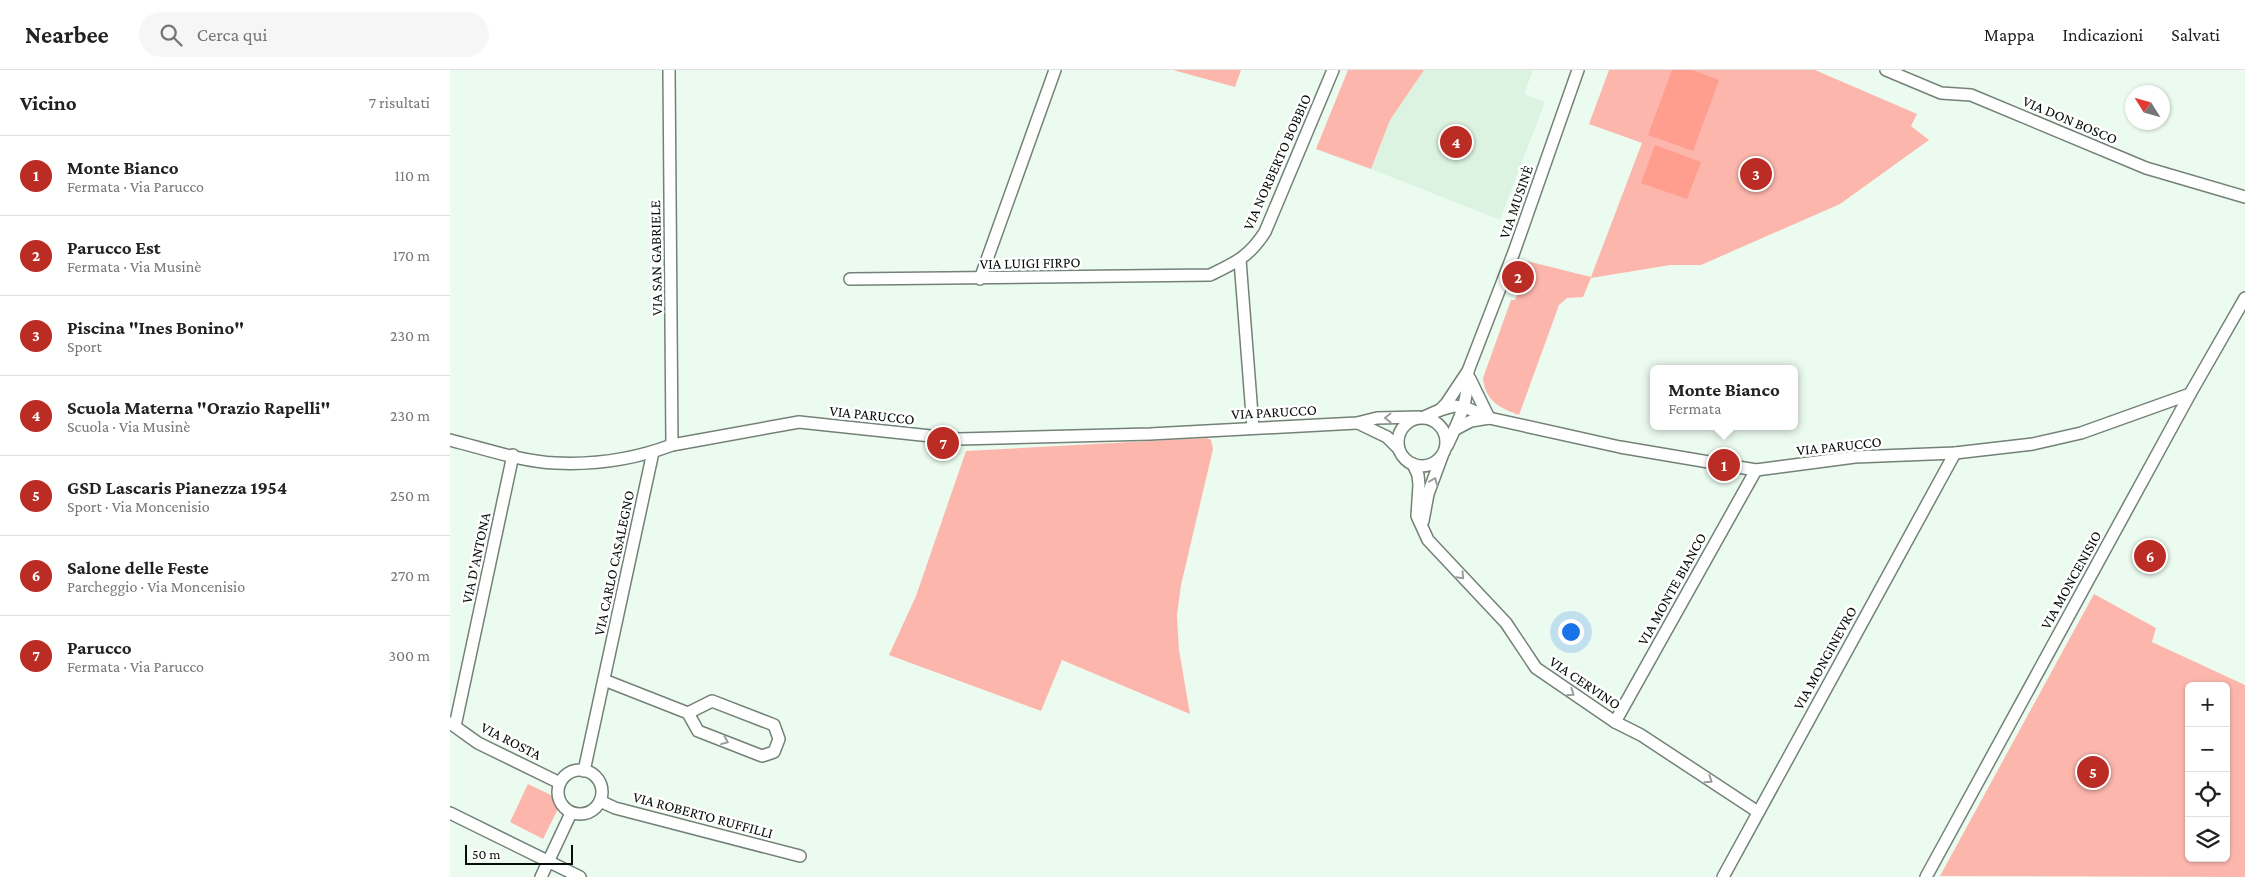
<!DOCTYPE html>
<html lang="it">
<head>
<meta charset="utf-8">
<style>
	:root { --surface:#fff; --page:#f6f6f6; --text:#222; --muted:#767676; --line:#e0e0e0; --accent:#ba2c24 }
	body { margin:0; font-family:"Crimson Pro",serif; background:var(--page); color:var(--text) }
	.controls { position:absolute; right:15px; bottom:15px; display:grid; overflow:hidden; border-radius:8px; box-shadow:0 1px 4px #0004 }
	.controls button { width:45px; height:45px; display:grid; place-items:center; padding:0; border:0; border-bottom:1px solid var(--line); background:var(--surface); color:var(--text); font:25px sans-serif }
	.compass { position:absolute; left:1675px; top:15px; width:45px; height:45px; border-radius:50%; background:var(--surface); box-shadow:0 1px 4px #0004; rotate:307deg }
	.scale { position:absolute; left:15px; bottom:12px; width:108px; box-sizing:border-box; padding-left:5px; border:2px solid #080d09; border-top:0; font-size:14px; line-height:18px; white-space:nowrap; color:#080d09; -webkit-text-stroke:4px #fff; paint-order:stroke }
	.you { position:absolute; left:1120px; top:561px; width:18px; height:18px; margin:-12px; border:4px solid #fff; border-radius:50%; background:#1a73e8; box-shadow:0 0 0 8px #1a73e833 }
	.badge { display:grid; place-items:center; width:32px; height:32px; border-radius:50%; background:var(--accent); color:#fff; font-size:16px; font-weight:700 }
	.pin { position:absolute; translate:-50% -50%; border:2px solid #fff; box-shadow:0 1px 5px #0006 }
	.popup { position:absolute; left:1200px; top:295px; width:148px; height:65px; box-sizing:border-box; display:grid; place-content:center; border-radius:8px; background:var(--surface); filter:drop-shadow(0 1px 4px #0005); font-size:16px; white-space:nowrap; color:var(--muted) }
	.popup b { font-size:19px; color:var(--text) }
	.popup::after { content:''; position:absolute; left:50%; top:100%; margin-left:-10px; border:10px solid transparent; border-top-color:var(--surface) }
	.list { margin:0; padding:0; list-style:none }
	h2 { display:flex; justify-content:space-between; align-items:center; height:65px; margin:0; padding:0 20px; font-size:21px }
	h2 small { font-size:16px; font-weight:400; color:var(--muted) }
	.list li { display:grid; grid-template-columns:32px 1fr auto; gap:15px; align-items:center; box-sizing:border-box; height:80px; padding:0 20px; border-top:1px solid var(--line) }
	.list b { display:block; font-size:19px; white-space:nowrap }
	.list p { margin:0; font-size:16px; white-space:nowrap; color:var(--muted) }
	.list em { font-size:16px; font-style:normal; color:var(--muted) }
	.icon { flex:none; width:28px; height:28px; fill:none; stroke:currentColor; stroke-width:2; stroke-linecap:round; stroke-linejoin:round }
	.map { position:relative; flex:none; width:1795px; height:807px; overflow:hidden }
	header { display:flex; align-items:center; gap:30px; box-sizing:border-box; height:70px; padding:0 25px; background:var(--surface); border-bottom:1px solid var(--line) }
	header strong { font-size:24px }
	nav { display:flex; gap:28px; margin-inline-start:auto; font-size:18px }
	.search { width:350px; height:45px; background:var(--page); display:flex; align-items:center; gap:12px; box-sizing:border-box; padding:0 18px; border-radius:28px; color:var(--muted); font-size:19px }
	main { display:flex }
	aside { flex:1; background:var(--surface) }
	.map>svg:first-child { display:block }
	.built { fill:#ddf3e1 }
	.green { fill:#fcb6ac; fill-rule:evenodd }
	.water { fill:#ff9d8f }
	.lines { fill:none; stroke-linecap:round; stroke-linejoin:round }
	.minor-casing { stroke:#738176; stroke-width:14 }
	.minor { stroke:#fff; stroke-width:11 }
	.oneway { stroke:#9c9e9d }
	.labels { text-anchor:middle; stroke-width:5; stroke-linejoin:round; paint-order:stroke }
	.street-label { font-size:15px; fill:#080d09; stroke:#fff }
</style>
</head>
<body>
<header>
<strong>Nearbee</strong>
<div class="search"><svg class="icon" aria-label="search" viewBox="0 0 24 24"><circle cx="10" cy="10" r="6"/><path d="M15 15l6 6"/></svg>Cerca qui</div>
<nav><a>Mappa</a><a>Indicazioni</a><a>Salvati</a></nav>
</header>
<main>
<aside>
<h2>Vicino<small>7 risultati</small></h2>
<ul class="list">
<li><span class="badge">1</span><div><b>Monte Bianco</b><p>Fermata · Via Parucco</p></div><em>110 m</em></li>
<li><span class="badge">2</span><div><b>Parucco Est</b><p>Fermata · Via Musinè</p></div><em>170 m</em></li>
<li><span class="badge">3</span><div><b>Piscina &quot;Ines Bonino&quot;</b><p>Sport</p></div><em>230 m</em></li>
<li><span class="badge">4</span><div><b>Scuola Materna &quot;Orazio Rapelli&quot;</b><p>Scuola · Via Musinè</p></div><em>230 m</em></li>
<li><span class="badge">5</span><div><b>GSD Lascaris Pianezza 1954</b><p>Sport · Via Moncenisio</p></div><em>250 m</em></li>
<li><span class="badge">6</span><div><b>Salone delle Feste</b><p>Parcheggio · Via Moncenisio</p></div><em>270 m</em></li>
<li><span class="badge">7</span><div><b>Parucco</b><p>Fermata · Via Parucco</p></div><em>300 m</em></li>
</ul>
</aside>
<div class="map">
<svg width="1795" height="807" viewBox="0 0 1795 807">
	<rect width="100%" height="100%" fill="#ecfbef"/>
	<path class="built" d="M974,0H1083L1074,24L1095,32L1050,150L921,99L940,50Z"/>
	<g class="green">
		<path d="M723,0H791L785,17Z"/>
		<path d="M898,0H974L940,50L921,99L866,79Z"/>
		<path d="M1159,0H1365L1467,44L1461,56L1479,70L1390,134L1251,195H1220L1141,208L1133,227L1117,228L1109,235L1069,345C1050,338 1035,331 1033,308L1061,230H1065L1075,204L1072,203L1077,191L1141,207L1192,73L1139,54Z"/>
		<path d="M757,368L761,370L763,379L731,515L727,545L729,580L740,644L612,590L591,641L439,585L466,526L516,381Z"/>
		<path d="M1644,524L1706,558L1702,572L1795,615V807L1490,806ZM1739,616H1776V788H1739Z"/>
		<path d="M78,714L103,726L108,739L93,769L60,752Z"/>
	</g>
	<g class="water">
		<path d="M1222,0H1242L1269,10L1243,81L1198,65Z"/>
		<path d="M1205,75L1251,92L1237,129L1191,113Z"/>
	</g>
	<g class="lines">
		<defs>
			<g id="minor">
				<path d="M219,0L222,375"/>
				<path d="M1436,0L1491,23L1521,25L1696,98L1795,127"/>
				<path d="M790,190L803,358"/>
				<path d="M400,209L760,205C785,193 799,187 815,162L883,0"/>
				<path d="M530,209L605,0"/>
				<path d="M1020,309L1039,348"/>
				<path d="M990,340L1004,336L1017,338L1039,348L1170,377L1306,400L1405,387L1505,383L1583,374L1631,363L1740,324"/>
				<path d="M974,347L990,340L996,334L1018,301L1064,182L1128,0"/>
				<circle cx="972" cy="372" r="24"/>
				<path d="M908,353L937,367L948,378"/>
				<path d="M1004,360L1021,351L1039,348"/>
				<path d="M0,370C32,378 73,392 105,393C145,395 185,389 222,375L349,352L509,369L700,364L907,353L927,348L969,347"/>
				<path d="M997,376C1010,348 1018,333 1018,301"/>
				<path d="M963,394L968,405L969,415L967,446L978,470L1056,553L1086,598L1165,652L1191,665L1308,742"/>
				<path d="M973,451L978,424L992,386"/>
				<path d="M154,610L238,643L248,661L312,686L324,682L329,669L324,655L262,631L238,643"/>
				<path d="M1165,652L1306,400"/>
				<path d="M0,653L28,673L110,713"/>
				<path d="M5,656L63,385"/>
				<circle cx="130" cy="722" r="22"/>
				<path d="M134,701L203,382"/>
				<path d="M150,731L165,738L350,786"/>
				<path d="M0,743L130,807"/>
				<path d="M91,807L121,743"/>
				<path d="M1273,807L1505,383"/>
				<path d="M1476,807L1740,324L1795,228"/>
			</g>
		</defs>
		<use href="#minor" class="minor-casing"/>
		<use href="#minor" class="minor"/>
	</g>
	<defs><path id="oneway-chevron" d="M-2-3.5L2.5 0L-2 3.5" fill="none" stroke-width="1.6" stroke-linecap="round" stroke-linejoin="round" transform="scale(1.25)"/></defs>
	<g class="oneway">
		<use href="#oneway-chevron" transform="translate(938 348) rotate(179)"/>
		<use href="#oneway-chevron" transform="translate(984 411) rotate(-68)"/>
		<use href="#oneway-chevron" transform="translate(1011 506) rotate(47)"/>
		<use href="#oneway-chevron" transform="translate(1121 623) rotate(35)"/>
		<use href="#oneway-chevron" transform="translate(275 671) rotate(22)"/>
		<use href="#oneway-chevron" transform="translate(1259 710) rotate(33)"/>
	</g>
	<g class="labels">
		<g class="street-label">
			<text transform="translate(1620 50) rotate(23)" y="5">VIA DON BOSCO</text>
			<text transform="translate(827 92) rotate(-66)" y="5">VIA NORBERTO BOBBIO</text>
			<text transform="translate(1066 132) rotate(-71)" y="5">VIA MUSINÈ</text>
			<text transform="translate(206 188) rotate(-91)" y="5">VIA SAN GABRIELE</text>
			<text transform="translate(580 193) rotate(-1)" y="5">VIA LUIGI FIRPO</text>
			<text transform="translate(824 342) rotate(-3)" y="5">VIA PARUCCO</text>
			<text transform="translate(422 345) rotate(6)" y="5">VIA PARUCCO</text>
			<text transform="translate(1389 376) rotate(-6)" y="5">VIA PARUCCO</text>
			<text transform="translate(26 488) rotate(-78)" y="5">VIA D'ANTONA</text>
			<text transform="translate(164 493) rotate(-78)" y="5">VIA CARLO CASALEGNO</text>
			<text transform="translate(1621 510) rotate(-61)" y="5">VIA MONCENISIO</text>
			<text transform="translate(1222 519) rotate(-61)" y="5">VIA MONTE BIANCO</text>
			<text transform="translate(1375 588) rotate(-61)" y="5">VIA MONGINEVRO</text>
			<text transform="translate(1135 613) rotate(34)" y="5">VIA CERVINO</text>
			<text transform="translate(61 671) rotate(27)" y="5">VIA ROSTA</text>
			<text transform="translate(253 745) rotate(15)" y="5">VIA ROBERTO RUFFILLI</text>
		</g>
	</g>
</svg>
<div class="controls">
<button>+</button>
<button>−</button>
<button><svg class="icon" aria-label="locate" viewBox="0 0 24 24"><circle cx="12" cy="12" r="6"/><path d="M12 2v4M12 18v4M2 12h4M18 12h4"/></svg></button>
<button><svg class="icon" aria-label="layers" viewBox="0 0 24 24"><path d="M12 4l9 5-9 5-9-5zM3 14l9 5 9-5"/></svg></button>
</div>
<svg class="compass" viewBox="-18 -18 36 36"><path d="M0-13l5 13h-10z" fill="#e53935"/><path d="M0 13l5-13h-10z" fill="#767676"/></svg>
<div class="scale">50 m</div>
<div class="you"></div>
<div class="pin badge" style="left:1274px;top:395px">1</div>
<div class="popup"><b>Monte Bianco</b>Fermata</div>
<div class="pin badge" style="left:1068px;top:207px">2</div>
<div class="pin badge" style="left:1306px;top:104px">3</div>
<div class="pin badge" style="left:1006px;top:72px">4</div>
<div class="pin badge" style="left:1643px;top:702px">5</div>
<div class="pin badge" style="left:1700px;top:486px">6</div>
<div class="pin badge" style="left:493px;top:373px">7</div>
</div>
</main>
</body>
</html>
